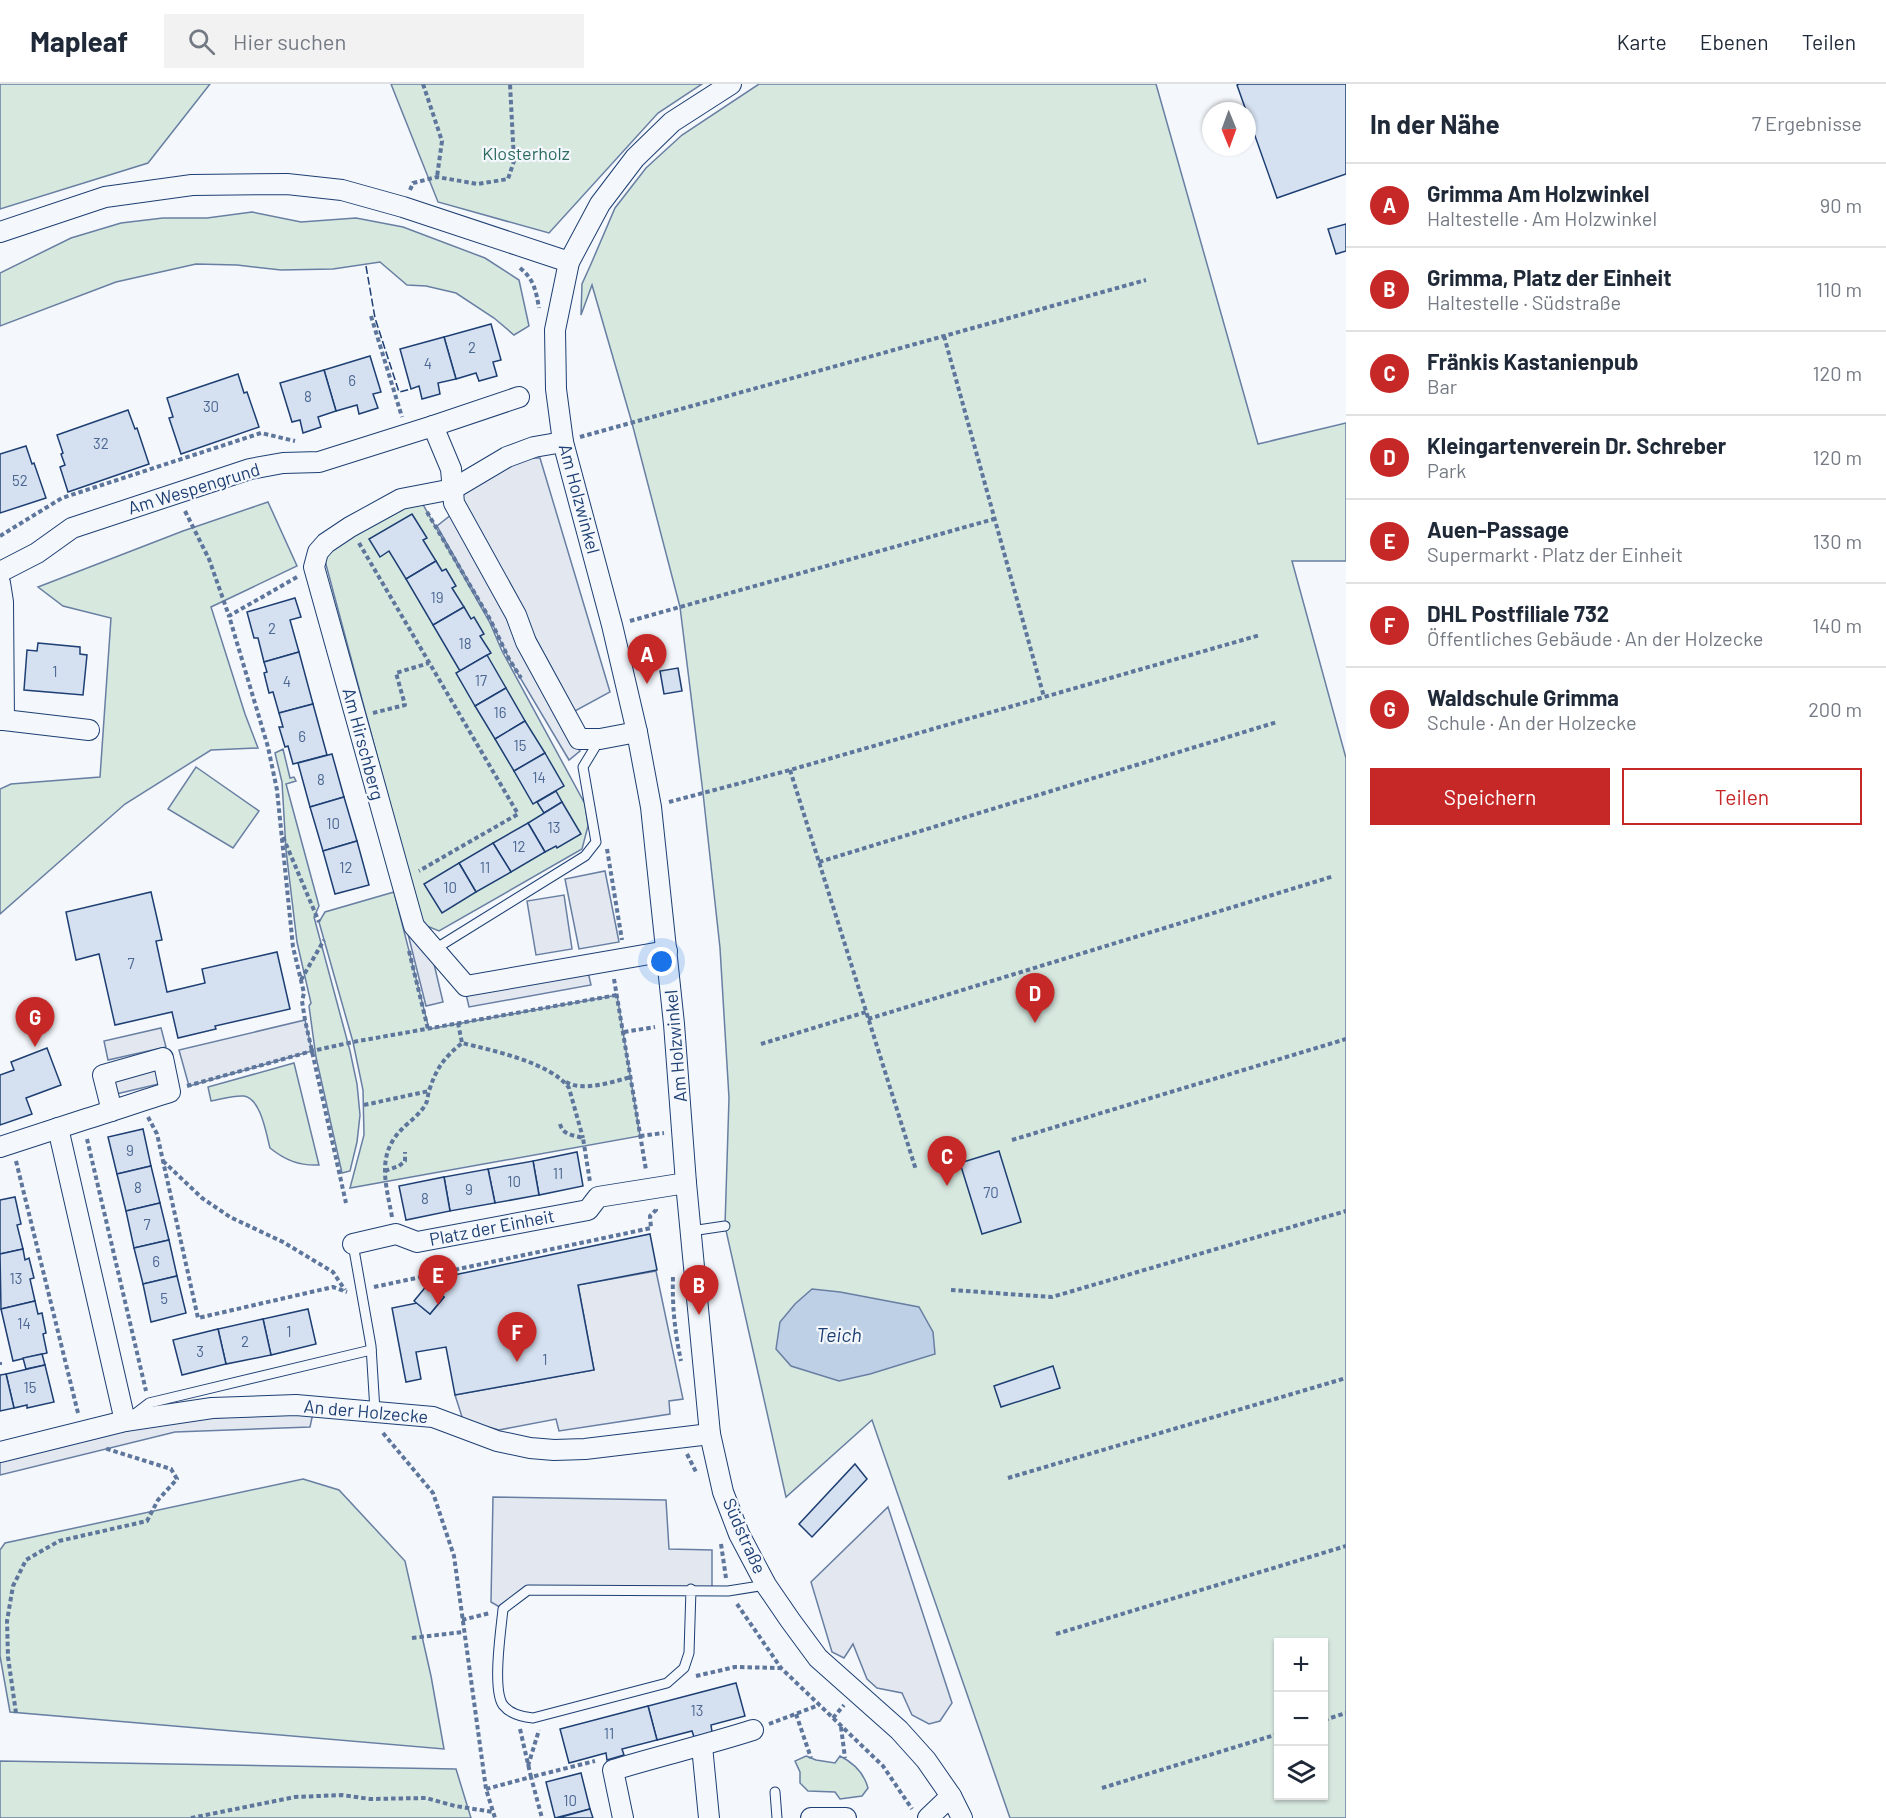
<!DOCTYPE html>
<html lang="de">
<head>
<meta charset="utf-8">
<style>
	:root { --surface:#fff; --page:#f2f2f3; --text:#1f2937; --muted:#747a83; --line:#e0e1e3; --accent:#c62828 }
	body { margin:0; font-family:Barlow,sans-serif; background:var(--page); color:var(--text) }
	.controls { position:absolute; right:18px; bottom:18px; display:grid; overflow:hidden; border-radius:0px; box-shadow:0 2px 4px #0004 }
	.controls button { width:54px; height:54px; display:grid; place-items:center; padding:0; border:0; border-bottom:2px solid var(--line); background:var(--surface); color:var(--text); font:30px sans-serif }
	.compass { position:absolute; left:1202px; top:18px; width:54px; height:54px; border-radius:50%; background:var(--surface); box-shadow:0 2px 4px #0004; rotate:179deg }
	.you { position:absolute; left:662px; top:878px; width:21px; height:21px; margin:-15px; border:4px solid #fff; border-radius:50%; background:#1a73e8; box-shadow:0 0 0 9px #1a73e833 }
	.badge { display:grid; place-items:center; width:39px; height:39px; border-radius:50%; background:var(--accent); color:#fff; font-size:20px; font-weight:700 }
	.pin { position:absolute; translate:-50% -50px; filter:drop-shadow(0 2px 3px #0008) }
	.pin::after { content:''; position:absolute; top:32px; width:21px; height:18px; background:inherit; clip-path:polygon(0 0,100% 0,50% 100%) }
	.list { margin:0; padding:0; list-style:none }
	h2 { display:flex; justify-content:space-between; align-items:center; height:78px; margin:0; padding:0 24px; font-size:26px }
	h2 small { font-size:20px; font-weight:400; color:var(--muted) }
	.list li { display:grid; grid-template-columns:39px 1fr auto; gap:18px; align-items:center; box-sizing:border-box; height:84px; padding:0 24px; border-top:2px solid var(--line) }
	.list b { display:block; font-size:22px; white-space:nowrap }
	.list p { margin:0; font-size:20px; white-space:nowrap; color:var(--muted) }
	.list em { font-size:20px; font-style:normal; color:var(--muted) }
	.actions { display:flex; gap:12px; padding:18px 24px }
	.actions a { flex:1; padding:14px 0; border:2px solid var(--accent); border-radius:0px; text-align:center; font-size:21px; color:var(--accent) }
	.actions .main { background:var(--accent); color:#fff }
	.icon { flex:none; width:33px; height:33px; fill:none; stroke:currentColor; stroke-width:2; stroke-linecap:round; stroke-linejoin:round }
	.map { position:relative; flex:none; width:1346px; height:1734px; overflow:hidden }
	header { display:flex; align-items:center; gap:36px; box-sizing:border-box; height:84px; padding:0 30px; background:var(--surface); border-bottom:2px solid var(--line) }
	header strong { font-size:28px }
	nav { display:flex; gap:33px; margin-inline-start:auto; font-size:21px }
	.search { width:420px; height:54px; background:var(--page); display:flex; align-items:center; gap:15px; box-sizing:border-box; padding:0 21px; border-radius:0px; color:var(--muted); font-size:22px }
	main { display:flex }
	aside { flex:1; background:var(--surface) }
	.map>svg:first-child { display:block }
	.green { fill:#d7e8df; stroke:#687fa3; stroke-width:1.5; fill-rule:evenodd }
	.parking { fill:#e3e8f0; stroke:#687fa3; stroke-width:1.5 }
	.water { fill:#bed0e5; stroke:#687fa3; stroke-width:1.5 }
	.building { fill:#d5e0f0; stroke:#1d3f73; stroke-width:1.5 }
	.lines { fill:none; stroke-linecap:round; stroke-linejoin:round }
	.lane-casing { stroke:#1d3f73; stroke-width:11 }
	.street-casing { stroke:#1d3f73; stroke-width:22 }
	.path { stroke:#5e769c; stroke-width:4; stroke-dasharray:4.5 3; stroke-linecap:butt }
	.lane { stroke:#f4f7fb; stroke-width:9 }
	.street { stroke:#f4f7fb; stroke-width:20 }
	.fence { stroke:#1d3f73; stroke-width:1.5; stroke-dasharray:8 3; stroke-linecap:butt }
	.labels { text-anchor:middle; stroke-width:4.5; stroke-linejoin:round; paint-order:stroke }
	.number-label { font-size:15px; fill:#4b6792 }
	.park-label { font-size:18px; fill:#2c6c60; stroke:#f4f7fb }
	.street-label { font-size:18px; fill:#1d3f73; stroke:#f4f7fb }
	.water-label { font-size:20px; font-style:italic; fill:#1d3f73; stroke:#f4f7fb }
</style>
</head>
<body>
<header>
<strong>Mapleaf</strong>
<div class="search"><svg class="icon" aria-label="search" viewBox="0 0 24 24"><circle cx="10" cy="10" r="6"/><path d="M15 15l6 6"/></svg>Hier suchen</div>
<nav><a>Karte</a><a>Ebenen</a><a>Teilen</a></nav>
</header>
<main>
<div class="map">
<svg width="1346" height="1734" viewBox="0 0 1346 1734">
	<rect width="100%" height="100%" fill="#f4f7fb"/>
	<g class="green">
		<path d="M0,0H210L148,79L0,125Z"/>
		<path d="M391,0H702L658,29L549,149L438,118Z"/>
		<path d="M759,0H1156L1258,360L1346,339V477H1292L1346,674V1734H1010L872,1336L786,1413L725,1142L729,1014L720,864L703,709L680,523L632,339L592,201L581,231L582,200L591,180L615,124L646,84L682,51ZM1278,1558H1324V1712H1278Z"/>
		<path d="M252,128L301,138L356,134L403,143L485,174L519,196L529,242L514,251L494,234L456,209L426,202L407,201L380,178L333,185L281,186L237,181L196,180L116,198L0,242V189L71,154L121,139L163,134H207Z"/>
		<path d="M421,417L490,539L502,567L585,720L588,742L582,765L439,847L422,840L324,473L333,461L396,425Z"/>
		<path d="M268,418L297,482L211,523L245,630L258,664L211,666L125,720L0,830V705L11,700L100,693L111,534L63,522L38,503L183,447Z"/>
		<path d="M283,665L290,694L294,693L296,697L286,700L319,822L314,833L350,967L357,1000L360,1031L357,1058L350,1087L342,1089L316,973L309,922L311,919L297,858L286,766L282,698L275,669Z"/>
		<path d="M196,683L259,727L233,764L168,725Z"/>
		<path d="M394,808L429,945L617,911L640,1052L350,1104L364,1051L363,1006L353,958L319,838L325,828Z"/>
		<path d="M294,979L319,1081C299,1082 285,1076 270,1064C266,1049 261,1015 244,1012C234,1011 222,1015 211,1017L208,1003Z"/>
		<path d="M303,1395L339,1406L405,1477L431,1592L444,1665L10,1628L0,1572V1466L5,1459Z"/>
		<path d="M806,1672L816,1676L835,1679L840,1672C854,1679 864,1689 868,1704L862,1712L840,1715L835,1708L808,1707L800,1699V1688L795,1677Z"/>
		<path d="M0,1677L456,1685L471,1734H0Z"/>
	</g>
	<g class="parking">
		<path d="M525,374H540L610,608L575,627L461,416L463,407Z"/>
		<path d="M451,431L501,522L521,566L580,667L569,676L509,575L491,537L437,442Z"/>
		<path d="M605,787L619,858L579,865L565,795Z"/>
		<path d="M564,811L572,865L536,871L527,817Z"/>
		<path d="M426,846L443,918L426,922L408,850Z"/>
		<path d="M588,888L591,901L469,923L466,910Z"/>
		<path d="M305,936L312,967L189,1002L179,966Z"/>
		<path d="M161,944L166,963L108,976L104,957Z"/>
		<path d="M160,982L163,999L116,1010L112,992Z"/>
		<path d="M656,1187L683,1315L669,1317L670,1330L559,1347L556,1335L499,1346L463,1336L455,1311L594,1286L578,1201Z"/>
		<path d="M313,1329L310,1343L175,1348L0,1391V1377L125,1345L173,1336Z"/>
		<path d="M493,1413L666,1416L669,1465L712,1466V1506H529L503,1525L491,1518Z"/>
		<path d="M888,1423L952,1619L940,1637L929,1640L912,1631L902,1609L877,1604L867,1595L853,1560L844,1574L832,1568L811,1498Z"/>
	</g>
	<path class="water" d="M812,1205L840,1208L919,1223L933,1248L935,1270L870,1290L839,1297L791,1282L776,1265L780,1238L795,1220Z"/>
	<g class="building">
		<path d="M1239,0H1346V90L1277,114L1237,1Z"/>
		<path d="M1346,140V167L1336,170L1328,145Z"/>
		<path d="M491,240L501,276L493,278L497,292L479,297L476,289L456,295L444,253Z"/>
		<path d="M444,253L456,295L438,299L440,310L422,315L419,302L411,305L400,265Z"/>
		<path d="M370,272L381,308L373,310L378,324L359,330L357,321L336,327L324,286Z"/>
		<path d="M324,286L336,327L318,333L321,343L303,349L300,336L292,338L280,299Z"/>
		<path d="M238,290L244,309L247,308L259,343L181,370L169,334L173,333L167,314Z"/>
		<path d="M128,326L135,345L137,344L149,380L68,408L60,383L65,381L61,370L63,369L57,351Z"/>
		<path d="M26,362L32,380L34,379L46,414L0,429V370Z"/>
		<path d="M412,430L427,454L423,456L436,477L406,495L389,467L380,473L369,455Z"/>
		<path d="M436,477L442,487L446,485L456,502L452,504L464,523L433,541L406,495Z"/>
		<path d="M295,514L301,533L290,536L299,568L264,578L258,554H254L247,528Z"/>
		<path d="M464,523L471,535L474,533L484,550L480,552L491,569L460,587L433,541Z"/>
		<path d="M38,559L80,563V570L87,571L83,611L24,606L27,566L37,567Z"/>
		<path d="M299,568L313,620L279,629L273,608L269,609L264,589L267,588L264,578Z"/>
		<path d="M487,571L506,604L475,622L456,589Z"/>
		<path d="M678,584L682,607L664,610L660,587Z"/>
		<path d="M506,604L525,637L495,655L475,622Z"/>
		<path d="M313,620L327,671L293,680L288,662L285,663L279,643H283L279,629Z"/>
		<path d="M525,637L545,669L514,687L495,655Z"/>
		<path d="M545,669L564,702L533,720L514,687Z"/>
		<path d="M332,670L344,713L310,723L298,679Z"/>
		<path d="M556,707L562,718L544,729L537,718Z"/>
		<path d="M344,713L357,757L323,767L310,723Z"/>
		<path d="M562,718L581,750L557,764L556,762L545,768L528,739Z"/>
		<path d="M528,739L545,768L511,788L493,759Z"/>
		<path d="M357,757L369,801L335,810L323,767Z"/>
		<path d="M493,759L511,788L476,808L459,779Z"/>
		<path d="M459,779L476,808L442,829L424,800Z"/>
		<path d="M151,808L162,856L156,857L167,908L205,899L202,885L277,868L290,925L215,942L216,945L178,954L172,928L115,941L99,870L76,876L66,828Z"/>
		<path d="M47,964L61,1001L26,1014L32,1030L0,1041V991L14,986L11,978Z"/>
		<path d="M143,1045L151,1082L117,1090L108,1053Z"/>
		<path d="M999,1067L1021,1138L982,1150L960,1079Z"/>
		<path d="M577,1068L583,1102L539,1111L533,1077Z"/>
		<path d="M533,1077L539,1111L495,1119L488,1085Z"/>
		<path d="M151,1082L160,1119L126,1127L117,1090Z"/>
		<path d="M488,1085L495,1119L450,1127L444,1093Z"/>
		<path d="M444,1093L450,1127L406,1136L399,1102Z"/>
		<path d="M15,1113L21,1140L17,1141L23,1165L0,1170V1116Z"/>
		<path d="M160,1119L169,1156L134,1164L126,1127Z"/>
		<path d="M650,1150L657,1186L578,1201L594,1286L455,1311L446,1263L416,1268L421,1295L406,1298L392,1224L417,1219L430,1230L444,1213L429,1201L434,1200L435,1195Z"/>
		<path d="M169,1156L177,1192L143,1200L134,1164Z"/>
		<path d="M23,1165L25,1176L29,1174L34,1194L30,1195L35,1217L1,1225L0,1170Z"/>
		<path d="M177,1192L186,1229L151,1238L143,1200Z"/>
		<path d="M428,1200L444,1213L430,1230L414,1217Z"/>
		<path d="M35,1217L38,1230L42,1229L46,1249L43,1250L47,1269L13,1277L1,1225Z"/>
		<path d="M308,1225L316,1260L271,1271L263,1235Z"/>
		<path d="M263,1235L271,1271L226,1280L218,1245Z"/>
		<path d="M218,1245L226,1280L182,1291L173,1256Z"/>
		<path d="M42,1270L45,1281L26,1285L23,1274Z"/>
		<path d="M45,1281L54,1318L27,1324V1321L14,1324L6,1290Z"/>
		<path d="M1053,1282L1060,1304L1001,1323L994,1302Z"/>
		<path d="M6,1290L14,1324L0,1327V1291Z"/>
		<path d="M855,1380L867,1395L812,1453L799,1440Z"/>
		<path d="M736,1599L745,1632L711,1641L712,1648L694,1653L692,1647L657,1656L648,1622Z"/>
		<path d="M648,1622L657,1656L622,1665L624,1671L607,1676L606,1669L569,1679L560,1645Z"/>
		<path d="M581,1689L590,1725L555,1734L546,1698Z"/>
		<path d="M590,1725L593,1734H558Z"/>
	</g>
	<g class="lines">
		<defs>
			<g id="lane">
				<path d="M435,865L585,772L596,758L583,683L600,655"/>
				<path d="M691,1147L725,1142"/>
				<path d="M353,1160L371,1262L375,1327"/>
				<path d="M132,1332L149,1319L371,1266"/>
				<path d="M691,1505L689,1569L684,1584L667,1599L533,1634C523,1633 510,1630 503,1621C492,1605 501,1546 503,1525L528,1506L728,1507L766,1501"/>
				<path d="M775,1708L777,1734"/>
			</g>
			<g id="street">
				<path d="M731,0L672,38L635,74L600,120L569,178L555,246L556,305L563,358L612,541L637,648L651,723L674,940L686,1099L710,1350L723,1408L739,1450L766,1501L790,1536L818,1574L899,1646L926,1676L951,1712L962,1734"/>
				<path d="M0,148L105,113L192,101L287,100L342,106L403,123L569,178"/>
				<path d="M433,342L451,385L454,419L516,531L526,558L579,655H600L637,648"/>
				<path d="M563,358L534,363L507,373L453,405L401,415L350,443L326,459L318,468L314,483L414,842L466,902L667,867"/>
				<path d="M0,488L37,469L72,444L250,385L283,379L319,378L433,342L519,313"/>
				<path d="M0,499L3,518L4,636H0"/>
				<path d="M4,636L89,646"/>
				<path d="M58,1044L125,1337"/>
				<path d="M0,1063L83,1036C112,1027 141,1017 170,1008L163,974L103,991L112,1027"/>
				<path d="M353,1160L396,1150L417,1158L588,1126L598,1113L686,1099"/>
				<path d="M0,1368L125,1337L212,1324L296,1321L433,1333L497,1357L530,1364L554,1366L585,1365L710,1350"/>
				<path d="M702,1662L709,1734"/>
				<path d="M623,1734L613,1686C659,1672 706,1661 753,1646"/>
				<path d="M811,1734H846"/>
				<path d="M928,1734L951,1712"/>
			</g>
		</defs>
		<use href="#lane" class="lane-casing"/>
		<use href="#street" class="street-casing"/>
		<g class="path">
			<path d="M423,0L442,57L437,93"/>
			<path d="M410,106L413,99L437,93L478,100L508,95L514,77L510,0"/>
			<path d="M520,184C534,195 536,207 539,224"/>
			<path d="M371,232L402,333"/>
			<path d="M944,252L1044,613"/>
			<path d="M580,353L1146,196"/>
			<path d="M185,427L209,475L229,532"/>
			<path d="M427,428L491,537L509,575L521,594"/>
			<path d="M0,452L62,414L261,349L295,357"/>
			<path d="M359,459L518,730L419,787"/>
			<path d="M297,493L229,532L268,663L277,706L293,863L304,909L302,917L305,936L346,1119"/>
			<path d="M630,537L994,435"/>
			<path d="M373,629L405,621L396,589L429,579"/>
			<path d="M790,686L916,1086"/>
			<path d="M669,718L790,686L1260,551"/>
			<path d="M283,753L319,838"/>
			<path d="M607,765L622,856"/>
			<path d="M819,778L1277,638"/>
			<path d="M409,867L428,945"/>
			<path d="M614,895L646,1086"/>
			<path d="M301,896L324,856"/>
			<path d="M868,935L1334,792"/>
			<path d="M458,939L462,959"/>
			<path d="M624,948L655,943"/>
			<path d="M761,960L866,928"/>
			<path d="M566,998C583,1008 612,998 631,993"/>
			<path d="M187,1002L312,967L353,958L617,911"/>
			<path d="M364,1021L429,1007"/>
			<path d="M148,1033L157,1050L198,1234L333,1203L347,1208"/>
			<path d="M560,1040C563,1051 573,1051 583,1054L590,1098"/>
			<path d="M640,1052L664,1049"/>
			<path d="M87,1055L146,1307"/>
			<path d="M1012,1056L1346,955"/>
			<path d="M16,1077L78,1329"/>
			<path d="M163,1077L202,1114L230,1133L283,1158L333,1188L345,1206"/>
			<path d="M385,1087L399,1082L405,1077V1068"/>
			<path d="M392,1133C386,1100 376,1071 402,1045C410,1037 423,1028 427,1017C428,1013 428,1008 430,1004C437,983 445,973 462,959C491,966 552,979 569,1004L583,1054"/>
			<path d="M673,1193C672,1222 675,1249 681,1277"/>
			<path d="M374,1203L651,1144L650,1132L656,1126L655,1123"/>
			<path d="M951,1206L1052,1213L1346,1127"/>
			<path d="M0,1278V1281"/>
			<path d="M383,1349L433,1409L454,1472L486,1705L495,1734"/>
			<path d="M687,1370L697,1390"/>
			<path d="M1008,1394L1346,1294"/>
			<path d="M721,1460L726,1494"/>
			<path d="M737,1520L781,1584L883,1682L912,1725"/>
			<path d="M462,1536L490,1529"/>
			<path d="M1056,1550L1346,1462"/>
			<path d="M412,1554L463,1548"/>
			<path d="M696,1592L735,1583L780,1584"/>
			<path d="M16,1629L8,1573L7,1537L13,1502L26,1476L59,1457L147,1437L158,1416L177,1395L171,1385L104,1364"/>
			<path d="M796,1630L811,1674"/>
			<path d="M833,1634L844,1621"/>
			<path d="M1324,1636L1346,1629"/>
			<path d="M769,1640L819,1621"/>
			<path d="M841,1643L845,1674"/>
			<path d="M520,1645L531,1693L595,1677"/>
			<path d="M528,1682L539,1646"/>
			<path d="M1102,1704L1278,1650"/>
			<path d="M486,1705L531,1693L542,1734"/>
			<path d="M191,1734L295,1713L342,1711L370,1715L426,1714L455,1722L493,1728"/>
		</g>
		<use href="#lane" class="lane"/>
		<use href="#street" class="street"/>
		<path class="fence" d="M366,182L375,234L399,308L411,305"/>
	</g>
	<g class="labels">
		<g class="number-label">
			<text x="472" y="269">2</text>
			<text x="428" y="285">4</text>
			<text x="352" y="302">6</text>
			<text x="308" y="318">8</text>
			<text x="211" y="328">30</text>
			<text x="101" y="365">32</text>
			<text x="20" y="402">52</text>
			<text x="437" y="519">19</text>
			<text x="272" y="550">2</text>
			<text x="465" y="565">18</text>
			<text x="55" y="593">1</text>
			<text x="481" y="602">17</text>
			<text x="287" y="603">4</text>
			<text x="500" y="634">16</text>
			<text x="302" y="658">6</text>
			<text x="520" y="667">15</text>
			<text x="539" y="699">14</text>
			<text x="321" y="701">8</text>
			<text x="333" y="745">10</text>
			<text x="554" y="749">13</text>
			<text x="519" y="768">12</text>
			<text x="346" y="789">12</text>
			<text x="485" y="789">11</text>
			<text x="450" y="809">10</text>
			<text x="131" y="885">7</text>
			<text x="130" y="1072">9</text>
			<text x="558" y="1095">11</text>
			<text x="514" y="1103">10</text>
			<text x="138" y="1109">8</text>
			<text x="469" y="1111">9</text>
			<text x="991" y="1114">70</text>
			<text x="425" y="1120">8</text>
			<text x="147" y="1146">7</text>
			<text x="156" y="1183">6</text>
			<text x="16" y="1200">13</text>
			<text x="164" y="1220">5</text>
			<text x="24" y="1245">14</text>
			<text x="289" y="1253">1</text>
			<text x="245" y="1263">2</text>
			<text x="200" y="1273">3</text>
			<text x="545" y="1281">1</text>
			<text x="30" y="1309">15</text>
			<text x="697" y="1632">13</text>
			<text x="609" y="1655">11</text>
			<text x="570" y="1722">10</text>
		</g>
		<g class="park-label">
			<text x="526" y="76">Klosterholz</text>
		</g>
		<g class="street-label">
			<text transform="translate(194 405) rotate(-17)" y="6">Am Wespengrund</text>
			<text transform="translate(579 415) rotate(75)" y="6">Am Holzwinkel</text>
			<text transform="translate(363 660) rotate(75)" y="6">Am Hirschberg</text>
			<text transform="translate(676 962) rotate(-95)" y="6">Am Holzwinkel</text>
			<text transform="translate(492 1144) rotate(-11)" y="6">Platz der Einheit</text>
			<text transform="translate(366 1328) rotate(5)" y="6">An der Holzecke</text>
			<text transform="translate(744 1452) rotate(66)" y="6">Südstraße</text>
		</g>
		<g class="water-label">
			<text x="839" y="1258">Teich</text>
		</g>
	</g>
</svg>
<div class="controls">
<button>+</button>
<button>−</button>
<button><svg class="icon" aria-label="layers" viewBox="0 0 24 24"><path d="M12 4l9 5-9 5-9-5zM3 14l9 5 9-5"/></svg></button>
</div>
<svg class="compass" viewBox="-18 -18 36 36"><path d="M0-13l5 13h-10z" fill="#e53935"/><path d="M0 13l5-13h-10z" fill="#747a83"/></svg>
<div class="you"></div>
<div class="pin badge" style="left:647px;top:600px">A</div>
<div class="pin badge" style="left:699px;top:1231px">B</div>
<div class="pin badge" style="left:947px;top:1102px">C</div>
<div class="pin badge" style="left:1035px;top:939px">D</div>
<div class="pin badge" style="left:438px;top:1221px">E</div>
<div class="pin badge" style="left:517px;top:1278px">F</div>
<div class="pin badge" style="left:35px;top:963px">G</div>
</div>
<aside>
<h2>In der Nähe<small>7 Ergebnisse</small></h2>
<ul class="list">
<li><span class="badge">A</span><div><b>Grimma Am Holzwinkel</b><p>Haltestelle · Am Holzwinkel</p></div><em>90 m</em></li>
<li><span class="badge">B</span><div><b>Grimma, Platz der Einheit</b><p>Haltestelle · Südstraße</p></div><em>110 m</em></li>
<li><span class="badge">C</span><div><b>Fränkis Kastanienpub</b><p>Bar</p></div><em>120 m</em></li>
<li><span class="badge">D</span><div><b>Kleingartenverein Dr. Schreber</b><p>Park</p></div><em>120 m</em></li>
<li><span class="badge">E</span><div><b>Auen-Passage</b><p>Supermarkt · Platz der Einheit</p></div><em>130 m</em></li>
<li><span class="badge">F</span><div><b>DHL Postfiliale 732</b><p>Öffentliches Gebäude · An der Holzecke</p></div><em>140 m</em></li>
<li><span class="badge">G</span><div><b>Waldschule Grimma</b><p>Schule · An der Holzecke</p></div><em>200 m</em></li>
</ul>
<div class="actions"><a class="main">Speichern</a><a>Teilen</a></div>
</aside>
</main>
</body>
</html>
